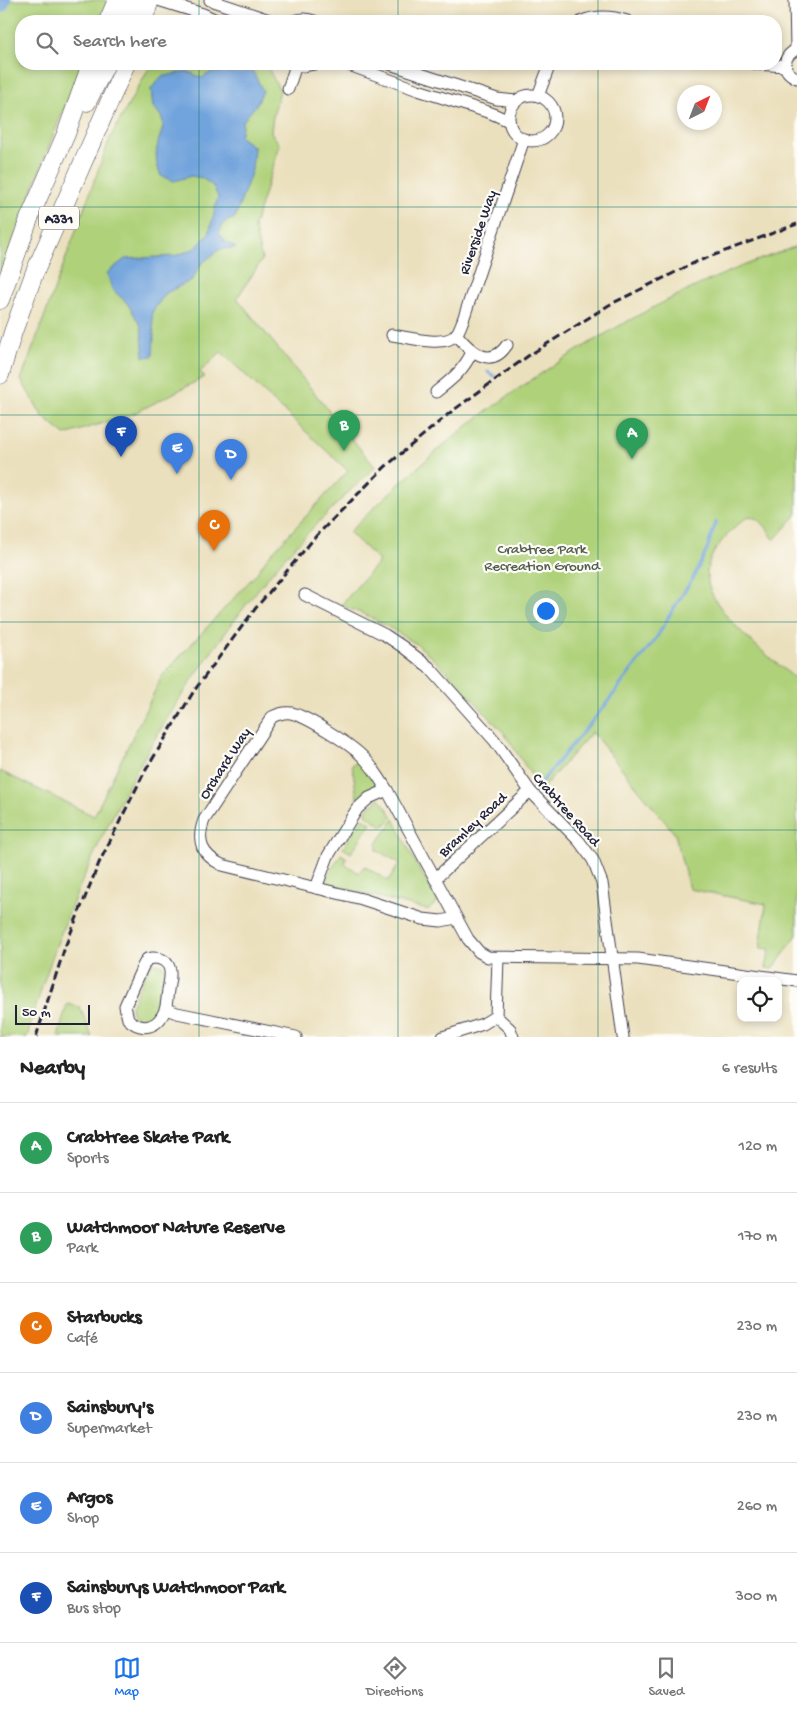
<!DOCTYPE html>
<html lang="en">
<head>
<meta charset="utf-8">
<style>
	:root { --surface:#fff; --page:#f6f6f6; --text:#222; --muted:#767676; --line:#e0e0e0; --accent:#1a73e8 }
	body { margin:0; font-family:"Gochi Hand",sans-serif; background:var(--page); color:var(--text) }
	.controls { position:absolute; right:15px; bottom:15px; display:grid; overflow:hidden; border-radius:10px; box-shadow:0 2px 8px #0003 }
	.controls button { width:45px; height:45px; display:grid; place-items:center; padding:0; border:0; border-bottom:1px solid var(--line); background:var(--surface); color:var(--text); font:25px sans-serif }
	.compass { position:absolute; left:677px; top:85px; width:45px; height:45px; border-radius:50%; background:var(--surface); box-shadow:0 2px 8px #0003; rotate:42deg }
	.scale { position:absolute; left:15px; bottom:12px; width:75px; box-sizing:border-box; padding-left:5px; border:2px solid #22223b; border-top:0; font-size:14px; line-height:18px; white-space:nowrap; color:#22223b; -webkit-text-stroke:4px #fdfcf7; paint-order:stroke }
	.you { position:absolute; left:545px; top:610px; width:18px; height:18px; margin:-12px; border:4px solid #fff; border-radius:50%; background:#1a73e8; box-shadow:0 0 0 8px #1a73e833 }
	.badge { display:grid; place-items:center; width:32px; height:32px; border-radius:50%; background:var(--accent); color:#fff; font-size:16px; font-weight:700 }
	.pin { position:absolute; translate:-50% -41px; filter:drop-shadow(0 1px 2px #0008) }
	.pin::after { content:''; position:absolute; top:26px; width:18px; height:15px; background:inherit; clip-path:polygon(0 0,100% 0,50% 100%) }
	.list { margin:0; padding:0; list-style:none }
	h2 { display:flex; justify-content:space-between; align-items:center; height:65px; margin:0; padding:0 20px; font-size:21px }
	h2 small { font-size:16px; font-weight:400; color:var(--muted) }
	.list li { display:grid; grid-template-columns:32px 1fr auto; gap:15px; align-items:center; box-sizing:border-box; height:90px; padding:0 20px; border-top:1px solid var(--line) }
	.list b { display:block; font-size:19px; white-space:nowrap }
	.list p { margin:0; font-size:16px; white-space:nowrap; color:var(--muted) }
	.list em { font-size:16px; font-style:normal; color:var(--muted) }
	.icon { flex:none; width:28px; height:28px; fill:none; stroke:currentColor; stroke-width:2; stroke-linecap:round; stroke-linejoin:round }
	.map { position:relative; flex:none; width:797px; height:1037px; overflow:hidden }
	.search { position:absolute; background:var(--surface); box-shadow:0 2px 8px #0003; left:15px; right:15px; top:15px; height:55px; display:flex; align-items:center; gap:12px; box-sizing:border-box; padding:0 18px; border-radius:20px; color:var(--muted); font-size:19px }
	.sheet { height:605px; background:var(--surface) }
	nav { display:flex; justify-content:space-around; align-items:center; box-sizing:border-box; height:70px; border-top:1px solid var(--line); background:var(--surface); font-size:14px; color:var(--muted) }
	nav a { display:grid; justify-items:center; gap:2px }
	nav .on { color:var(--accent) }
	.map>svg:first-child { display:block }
	.green { fill:#afd179; stroke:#687a5a }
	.water { fill:#71a3dc; stroke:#4a628c }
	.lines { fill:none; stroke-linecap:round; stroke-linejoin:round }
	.stream { stroke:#71a3dc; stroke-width:3 }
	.river { stroke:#71a3dc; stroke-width:18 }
	.minor-casing { stroke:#403e4e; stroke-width:13 }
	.primary-casing { stroke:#403e4e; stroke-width:19 }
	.minor { stroke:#fff; stroke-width:11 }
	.primary { stroke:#fff; stroke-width:18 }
	.rail { stroke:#22223b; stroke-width:3; stroke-dasharray:8 4; stroke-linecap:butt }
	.grid { fill:none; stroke:#0f766e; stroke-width:1; stroke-opacity:0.55 }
	.labels { text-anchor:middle; stroke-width:4.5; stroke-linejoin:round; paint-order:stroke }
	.shield { fill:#fdfcf7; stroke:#646373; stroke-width:1 }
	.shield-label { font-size:14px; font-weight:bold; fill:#22223b }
	.street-label { font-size:15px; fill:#22223b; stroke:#fdfcf7 }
	.park-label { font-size:15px; fill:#535f51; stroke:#fdfcf7 }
</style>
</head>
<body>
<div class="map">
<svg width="797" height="1037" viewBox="0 0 797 1037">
	<rect width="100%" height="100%" fill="#fdfcf7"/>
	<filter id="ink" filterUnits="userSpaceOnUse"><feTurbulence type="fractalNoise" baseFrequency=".02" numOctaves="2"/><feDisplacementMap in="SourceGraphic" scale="10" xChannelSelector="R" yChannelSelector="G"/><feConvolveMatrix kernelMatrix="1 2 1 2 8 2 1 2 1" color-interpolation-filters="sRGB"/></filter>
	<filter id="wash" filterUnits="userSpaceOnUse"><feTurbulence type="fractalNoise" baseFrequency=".0096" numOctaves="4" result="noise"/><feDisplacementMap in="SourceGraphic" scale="20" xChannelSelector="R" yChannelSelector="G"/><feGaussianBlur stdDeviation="1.12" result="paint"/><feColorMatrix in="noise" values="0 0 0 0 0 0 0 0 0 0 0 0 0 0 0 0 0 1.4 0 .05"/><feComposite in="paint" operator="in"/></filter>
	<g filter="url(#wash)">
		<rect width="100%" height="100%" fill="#ebe0bd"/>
		<g class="green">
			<path d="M0,0H108L100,21H21V64H82L49,146L0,275Z"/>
			<path d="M154,64H266L280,91L273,116L271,132L280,145L254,226L262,260L237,298L375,467C345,495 315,525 287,555C265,579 245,606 226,632C136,753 67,892 27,1037H0V771L94,816L162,676L257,573L267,558L348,471L221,352L200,372L205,377L135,413L65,435L43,417L21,380L110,138L149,68Z"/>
			<path d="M797,246V514L774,540C767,528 763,520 749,516C732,528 707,552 707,574C706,610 771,658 797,680V935L773,969L766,968L770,949L760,948L766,904L689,889L675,834L592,732L541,790L504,733L444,669L418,645L390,628L368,616L341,605L379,561L349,532C387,495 425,459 467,426C547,365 640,309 733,270C754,261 776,254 797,246Z"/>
			<path d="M359,760L369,772L381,791L358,804L352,765Z"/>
			<path d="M380,798L393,817L383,827L366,814L367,809Z"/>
			<path d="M363,818L371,823L351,853L343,848Z"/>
			<path d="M394,819L412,856L438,902L428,910L323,883L341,854L347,858L344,863L359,873L364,866L388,881L400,863L376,850L378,846L376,845Z"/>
			<path d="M156,963L162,965L165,971L155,1017L152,1020H140L132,1014L131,1006L148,968L151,964Z"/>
			<path d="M67,1004L80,1007L92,1037H58Z"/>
		</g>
		<path class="water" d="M224,64H249L263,91L256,105L243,121L240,137L254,147L252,170L235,218L223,223L219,234L226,242L236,248L220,249L201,264L192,280L166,293L152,312L154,336L153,356L144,357L141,326L127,303L112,289L107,273L125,259L175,256L196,248L209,233L218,197L213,186L202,178L191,176L174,181L161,176C157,166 155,158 157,148C160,129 171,124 153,107L151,89L161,77L187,71L202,78Z"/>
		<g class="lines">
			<g class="stream">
				<path d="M488,372L494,376"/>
				<path d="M542,781L603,708L657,637L669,616L693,578L706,552L716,522"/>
			</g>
			<path class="river" d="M0,4L2,0"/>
		</g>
	</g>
	<g filter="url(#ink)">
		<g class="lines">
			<defs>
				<g id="minor">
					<path d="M158,0L203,14L218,21"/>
					<path d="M210,0L272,21"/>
					<path d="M795,0L796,49"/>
					<path d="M293,21C301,18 307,18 314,21"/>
					<path d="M582,21C597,15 612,16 627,21"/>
					<path d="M797,49C782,57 781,71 797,78"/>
					<path d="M295,64L302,66L314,64"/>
					<path d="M346,64L418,90L491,113L509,121"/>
					<path d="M390,64L497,99L516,101"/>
					<path d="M756,64L785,66"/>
					<path d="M288,89L296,65"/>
					<circle cx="532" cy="118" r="23"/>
					<path d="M538,96L550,64"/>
					<path d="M456,334C470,351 490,370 507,345"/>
					<path d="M392,335C408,337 443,348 456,335C459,331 461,325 463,320L524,139"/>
					<path d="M436,392C452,379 463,371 472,352"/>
					<path d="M305,595L385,635L403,647L429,667L495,741L530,791L579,841L593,860L602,883L623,1037"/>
					<path d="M435,879L530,791"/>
					<path d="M316,888L328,856L357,809L369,798L387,790"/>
					<path d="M456,918L441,921L423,919L362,899L222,865C202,855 196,842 204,820L272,717C278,714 284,712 291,713C307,716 353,746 364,758C373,767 380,779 387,790L468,939L479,952L488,957L638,959L797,981"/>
					<path d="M153,958C160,958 166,960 169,967C172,974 169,983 168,990C167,996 167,1004 165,1010C158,1028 142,1032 128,1019L125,1006L143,966L147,959Z"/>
					<path d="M498,958L496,1016L510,1029L513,1037"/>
					<path d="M166,1009L177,1013L296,1037"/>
					<path d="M443,1037L483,1024L496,1016"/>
				</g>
				<g id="primary">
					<path d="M108,21L117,0"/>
					<path d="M125,21L133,0"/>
					<path d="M143,21L150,0"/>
					<path d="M87,102L106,64"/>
					<path d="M0,300L29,219L66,134L91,64"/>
					<path d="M0,375L13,332L34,274L126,64"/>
				</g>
			</defs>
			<use href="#minor" class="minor-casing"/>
			<use href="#primary" class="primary-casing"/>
			<use href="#minor" class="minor"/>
			<use href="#primary" class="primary"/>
			<path class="rail" d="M36,1037L65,947L99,863L144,773L194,691L255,609L317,535L385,467L451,412L528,356L609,305L696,262L797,224"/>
		</g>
	</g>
	<path class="grid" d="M199,0V21M398,0V21M598,0V21M199,64V1037M398,64V1037M598,64V1037M0,207H797M0,415H797M0,622H797M0,830H797"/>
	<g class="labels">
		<rect class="shield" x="39" y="206.5" width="40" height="23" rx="4"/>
		<g class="shield-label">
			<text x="59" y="223">A331</text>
		</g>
		<g class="street-label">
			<text transform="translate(477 232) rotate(-71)" y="5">Riverside Way</text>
			<text transform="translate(224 763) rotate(-57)" y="5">Orchard Way</text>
			<text transform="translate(567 809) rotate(48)" y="5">Crabtree Road</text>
			<text transform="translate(472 824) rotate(-43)" y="5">Bramley Road</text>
		</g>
		<g class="park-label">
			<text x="542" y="553">Crabtree Park<tspan x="542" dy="17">Recreation Ground</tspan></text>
		</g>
	</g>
</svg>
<div class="controls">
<button><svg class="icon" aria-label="locate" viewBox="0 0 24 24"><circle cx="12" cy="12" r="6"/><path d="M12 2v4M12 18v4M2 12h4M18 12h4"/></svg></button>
</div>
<svg class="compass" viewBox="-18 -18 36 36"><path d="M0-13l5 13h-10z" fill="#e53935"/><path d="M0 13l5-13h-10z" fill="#767676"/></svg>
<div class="scale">50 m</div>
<div class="you"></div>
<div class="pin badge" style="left:632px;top:459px;background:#2e9e5b">A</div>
<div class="pin badge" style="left:344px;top:451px;background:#2e9e5b">B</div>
<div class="pin badge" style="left:214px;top:551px;background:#e8710a">C</div>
<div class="pin badge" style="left:231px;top:480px;background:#3f7fe0">D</div>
<div class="pin badge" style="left:177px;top:474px;background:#3f7fe0">E</div>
<div class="pin badge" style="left:121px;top:457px;background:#1a4fb4">F</div>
<div class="search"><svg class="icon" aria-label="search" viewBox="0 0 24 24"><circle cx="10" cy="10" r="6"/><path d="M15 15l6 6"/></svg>Search here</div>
</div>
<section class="sheet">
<h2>Nearby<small>6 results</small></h2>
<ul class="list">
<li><span class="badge" style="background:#2e9e5b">A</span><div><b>Crabtree Skate Park</b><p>Sports</p></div><em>120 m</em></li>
<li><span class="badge" style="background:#2e9e5b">B</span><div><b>Watchmoor Nature Reserve</b><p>Park</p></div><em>170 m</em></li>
<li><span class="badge" style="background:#e8710a">C</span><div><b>Starbucks</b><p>Café</p></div><em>230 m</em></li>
<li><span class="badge" style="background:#3f7fe0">D</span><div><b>Sainsbury's</b><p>Supermarket</p></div><em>230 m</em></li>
<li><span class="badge" style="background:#3f7fe0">E</span><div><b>Argos</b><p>Shop</p></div><em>260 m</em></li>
<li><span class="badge" style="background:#1a4fb4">F</span><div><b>Sainsburys Watchmoor Park</b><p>Bus stop</p></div><em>300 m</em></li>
</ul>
</section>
<nav>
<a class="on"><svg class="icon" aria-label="map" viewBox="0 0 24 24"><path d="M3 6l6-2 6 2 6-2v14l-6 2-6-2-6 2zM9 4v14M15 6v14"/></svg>Map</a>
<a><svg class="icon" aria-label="directions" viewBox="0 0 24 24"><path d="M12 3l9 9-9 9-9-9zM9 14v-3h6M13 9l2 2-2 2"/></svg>Directions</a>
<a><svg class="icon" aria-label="saved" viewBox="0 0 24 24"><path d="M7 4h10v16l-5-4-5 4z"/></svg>Saved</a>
</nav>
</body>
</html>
